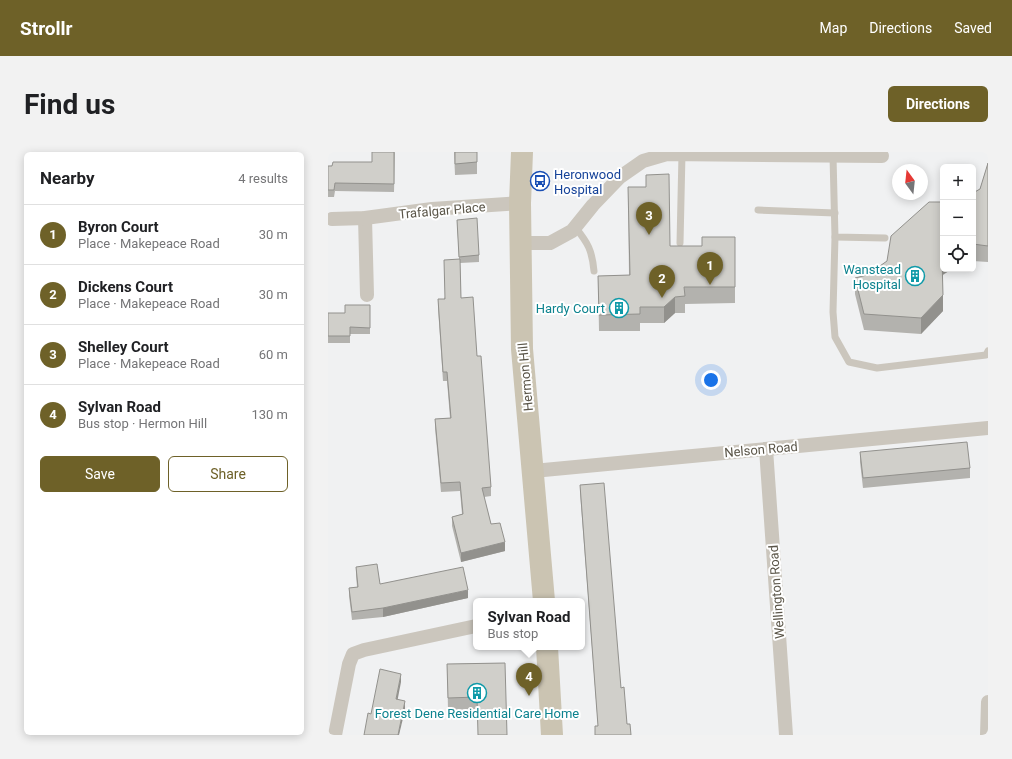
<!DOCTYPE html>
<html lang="en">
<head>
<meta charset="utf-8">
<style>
	:root { --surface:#fff; --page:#f2f2f2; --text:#202124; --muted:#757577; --line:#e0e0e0; --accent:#6e6128 }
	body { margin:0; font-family:Roboto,sans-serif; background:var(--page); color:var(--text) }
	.controls { position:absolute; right:12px; top:12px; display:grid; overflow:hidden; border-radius:6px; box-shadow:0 2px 10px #0003 }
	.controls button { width:36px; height:36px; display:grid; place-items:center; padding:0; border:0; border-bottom:1px solid var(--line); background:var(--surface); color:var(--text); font:20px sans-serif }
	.compass { position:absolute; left:564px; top:12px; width:36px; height:36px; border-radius:50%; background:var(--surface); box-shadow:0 2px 10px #0003; rotate:345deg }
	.you { position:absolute; left:383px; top:228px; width:14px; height:14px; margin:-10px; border:3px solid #fff; border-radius:50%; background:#1a73e8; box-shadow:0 0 0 6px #1a73e833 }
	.badge { display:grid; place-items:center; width:26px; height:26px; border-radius:50%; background:var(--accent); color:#fff; font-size:13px; font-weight:700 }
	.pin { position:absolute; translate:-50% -33px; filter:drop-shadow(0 1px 2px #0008) }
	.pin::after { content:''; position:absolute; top:21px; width:14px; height:12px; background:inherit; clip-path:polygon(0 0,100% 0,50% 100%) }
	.popup { position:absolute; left:145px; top:446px; width:112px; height:52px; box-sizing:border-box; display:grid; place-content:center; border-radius:6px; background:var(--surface); filter:drop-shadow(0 1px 3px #0005); font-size:13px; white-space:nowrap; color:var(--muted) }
	.popup b { font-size:15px; color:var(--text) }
	.popup::after { content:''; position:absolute; left:50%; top:100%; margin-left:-8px; border:8px solid transparent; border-top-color:var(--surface) }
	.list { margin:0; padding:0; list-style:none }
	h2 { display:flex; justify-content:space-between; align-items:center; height:52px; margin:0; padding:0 16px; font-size:17px }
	h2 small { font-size:13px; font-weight:400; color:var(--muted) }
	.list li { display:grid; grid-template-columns:26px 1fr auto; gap:12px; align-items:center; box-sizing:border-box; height:60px; padding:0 16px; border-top:1px solid var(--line) }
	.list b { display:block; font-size:15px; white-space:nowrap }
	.list p { margin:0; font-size:13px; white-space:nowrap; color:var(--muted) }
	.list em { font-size:13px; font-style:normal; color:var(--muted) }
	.actions { display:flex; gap:8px; padding:12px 16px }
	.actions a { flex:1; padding:9px 0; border:1px solid var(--accent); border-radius:6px; text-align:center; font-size:14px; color:var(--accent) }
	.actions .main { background:var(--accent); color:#fff }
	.icon { flex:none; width:22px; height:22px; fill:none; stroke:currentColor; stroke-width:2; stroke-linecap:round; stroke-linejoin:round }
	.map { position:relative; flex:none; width:660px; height:583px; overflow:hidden; border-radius:6px }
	header { display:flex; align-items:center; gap:24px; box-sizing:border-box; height:56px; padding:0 20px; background:var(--accent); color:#fff }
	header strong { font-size:19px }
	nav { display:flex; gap:22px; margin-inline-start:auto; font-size:14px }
	.intro { display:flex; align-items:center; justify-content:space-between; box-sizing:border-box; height:96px; padding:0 24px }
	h1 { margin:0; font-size:28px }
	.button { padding:10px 18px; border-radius:6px; background:var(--accent); color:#fff; font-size:14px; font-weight:700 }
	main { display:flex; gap:24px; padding:0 24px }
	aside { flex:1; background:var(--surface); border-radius:6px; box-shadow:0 2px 10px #0003 }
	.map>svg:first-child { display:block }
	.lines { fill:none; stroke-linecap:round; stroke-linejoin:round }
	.lane { stroke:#cbc6bd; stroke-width:7 }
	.street { stroke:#cbc6bd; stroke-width:14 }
	.primary { stroke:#cbc4b2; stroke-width:22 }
	.wall { fill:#b3b2ae }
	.shaded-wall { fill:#92918d }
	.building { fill:#d0cfca; stroke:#92918d }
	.labels { text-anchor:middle; stroke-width:4; stroke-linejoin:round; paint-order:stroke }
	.transit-label { font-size:13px; fill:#164399; stroke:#fff; text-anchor:start }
	.street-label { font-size:13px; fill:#5b5649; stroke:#fff }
	.culture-label { font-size:13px; fill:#0d838f; stroke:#fff; text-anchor:end }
</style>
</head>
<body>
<header>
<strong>Strollr</strong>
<nav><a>Map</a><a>Directions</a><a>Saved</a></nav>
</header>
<div class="intro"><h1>Find us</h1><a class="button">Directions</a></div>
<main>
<aside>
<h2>Nearby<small>4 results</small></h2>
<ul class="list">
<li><span class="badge">1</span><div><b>Byron Court</b><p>Place · Makepeace Road</p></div><em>30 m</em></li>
<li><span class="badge">2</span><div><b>Dickens Court</b><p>Place · Makepeace Road</p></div><em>30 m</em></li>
<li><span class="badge">3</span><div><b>Shelley Court</b><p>Place · Makepeace Road</p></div><em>60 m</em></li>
<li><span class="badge">4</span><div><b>Sylvan Road</b><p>Bus stop · Hermon Hill</p></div><em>130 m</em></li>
</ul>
<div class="actions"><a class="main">Save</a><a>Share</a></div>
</aside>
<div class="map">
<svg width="660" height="583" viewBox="0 0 660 583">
	<rect width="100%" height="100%" fill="#f0f1f2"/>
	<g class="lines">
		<g class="lane">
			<path d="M505,4L507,85L557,86"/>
			<path d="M430,58L507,61"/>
			<path d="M247,75C260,91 264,98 266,119"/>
			<path d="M507,85L505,160L507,185L521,210L549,216L658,203L660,199"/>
			<path d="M352,91L354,2"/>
		</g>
		<g class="street">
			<path d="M37,66L39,143"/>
			<path d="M4,67L37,66L104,57L192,51"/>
			<path d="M193,91H222L244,79L265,53L292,25L315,9L339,2L554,4"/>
			<path d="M438,297L458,583"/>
			<path d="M205,319L660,276"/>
			<path d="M7,583L21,512L25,502L36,498L148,474"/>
			<path d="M659,583L660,550"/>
		</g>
		<g class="primary">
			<path d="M194,0L192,51L194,197L216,449"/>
			<path d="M219,495L224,583"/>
		</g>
	</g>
	<g class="wall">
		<path d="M67,0L66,40L7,39L6,45H0V14L44,10Z"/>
		<path d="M126,0H149V22L127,23Z"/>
		<path d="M660,11V110L645,109V41L652,37Z"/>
		<path d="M300,35L342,94H374L407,85V151L357,152V161H347L336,171H312V179H271L270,124L301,123Z"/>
		<path d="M129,68L151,103V110L132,111L133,146L149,204L163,335V344L156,345L163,372L177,399L133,410L124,374V365L134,362L132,339L113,340L107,276V267L122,266L119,229H115L110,156V147H116L131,107Z"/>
		<path d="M559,109L624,117L615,123V159L593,182L536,178L527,142V126L539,123Z"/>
		<path d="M42,153V182H22V191H0V161H17Z"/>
		<path d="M532,300L642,316V326L535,336L532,310Z"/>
		<path d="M252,333L293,536L299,572L303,583H267V574H270L252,340Z"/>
		<path d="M28,415L52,432L140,446L55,465L24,468L21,444V436L29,435L28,423Z"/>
		<path d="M177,511L149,557L120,558L119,512Z"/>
	</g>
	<g class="shaded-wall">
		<path d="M615,106V117H624L614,123V107Z"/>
		<path d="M615,143V159L593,182V166Z"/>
		<path d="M347,145V161L336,171V155Z"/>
		<path d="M177,390V399L133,410V401Z"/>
		<path d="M140,438V446L55,465V456Z"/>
		<path d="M73,522V530L68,556V547Z"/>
		<path d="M77,549V558L71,583H70Z"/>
	</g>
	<g class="building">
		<path d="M44,0H66V32L7,31L6,38H0V14H4L5,10H44Z"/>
		<path d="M127,0H149V10L127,12Z"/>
		<path d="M660,11V94L645,92V41L652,37Z"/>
		<path d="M341,22L342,94H374V85H407V135H356L357,144L347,145L336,155H312V162L271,163L270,124L302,123L300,35H318V23Z"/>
		<path d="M601,50H615V106L614,107L615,143L593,166L536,162L527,126L539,123L559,109L563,84Z"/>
		<path d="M149,66L151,103L131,105L129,68Z"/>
		<path d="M132,107L133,146L145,145L149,204H153L163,335L154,336L163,372L172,371L177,390L133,401L124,365L135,362L132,330L113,331L107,267L123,266L119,220H115L110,147H117L116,108Z"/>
		<path d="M17,153H42V176L22,175V184H0V161H17Z"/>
		<path d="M639,290L642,316L535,326L532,300Z"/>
		<path d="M276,331L293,536L296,535L299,572H302L303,583H267V574H270L252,333Z"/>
		<path d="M49,412L52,432L135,415L140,438L55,456L24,460L21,436L30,435L28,415Z"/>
		<path d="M177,511L179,583H150L149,545L120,546L119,512Z"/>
		<path d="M52,517L73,522L68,547L77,549L70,583H36L40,561L43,562Z"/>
	</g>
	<defs>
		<symbol id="bus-ring" viewBox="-11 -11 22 22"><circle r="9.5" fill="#fff" stroke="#1a4fb4" stroke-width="1.5"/><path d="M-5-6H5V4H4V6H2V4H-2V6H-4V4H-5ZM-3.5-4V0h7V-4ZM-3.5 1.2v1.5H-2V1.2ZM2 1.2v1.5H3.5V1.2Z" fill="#1a4fb4"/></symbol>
		<symbol id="building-ring" viewBox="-11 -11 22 22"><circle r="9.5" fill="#fff" stroke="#0f9aa8" stroke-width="1.5"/><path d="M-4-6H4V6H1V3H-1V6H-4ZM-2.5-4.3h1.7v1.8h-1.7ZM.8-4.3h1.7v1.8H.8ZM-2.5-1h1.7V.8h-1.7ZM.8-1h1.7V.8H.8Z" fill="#0f9aa8"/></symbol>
	</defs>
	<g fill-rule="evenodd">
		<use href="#bus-ring" x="201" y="18" width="22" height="22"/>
		<use href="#building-ring" x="576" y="113" width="22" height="22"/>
		<use href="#building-ring" x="280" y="145" width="22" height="22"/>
		<use href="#building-ring" x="138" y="530" width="22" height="22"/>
	</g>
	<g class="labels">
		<g class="transit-label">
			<text x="226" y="27">Heronwood<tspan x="226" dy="15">Hospital</tspan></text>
		</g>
		<g class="street-label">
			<text transform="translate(114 58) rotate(-5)" y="5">Trafalgar Place</text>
			<text transform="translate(197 225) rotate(-95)" y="5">Hermon Hill</text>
			<text transform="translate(433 297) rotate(-5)" y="5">Nelson Road</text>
			<text transform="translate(448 440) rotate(-94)" y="5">Wellington Road</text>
		</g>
		<g class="culture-label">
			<text x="573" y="122">Wanstead<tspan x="573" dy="15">Hospital</tspan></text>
			<text x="277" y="161">Hardy Court</text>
			<text x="149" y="566" text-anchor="middle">Forest Dene Residential Care Home</text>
		</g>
	</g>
</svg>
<div class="controls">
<button>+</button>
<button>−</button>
<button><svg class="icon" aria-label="locate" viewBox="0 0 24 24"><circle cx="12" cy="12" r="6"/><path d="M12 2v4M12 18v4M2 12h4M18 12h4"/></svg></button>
</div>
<svg class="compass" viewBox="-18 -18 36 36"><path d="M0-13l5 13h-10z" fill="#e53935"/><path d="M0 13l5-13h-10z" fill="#757577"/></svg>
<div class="you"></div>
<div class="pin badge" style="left:382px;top:133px">1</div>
<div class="pin badge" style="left:334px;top:146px">2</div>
<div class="pin badge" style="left:321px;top:83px">3</div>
<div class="pin badge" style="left:201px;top:544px">4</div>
<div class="popup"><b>Sylvan Road</b>Bus stop</div>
</div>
</main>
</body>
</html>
